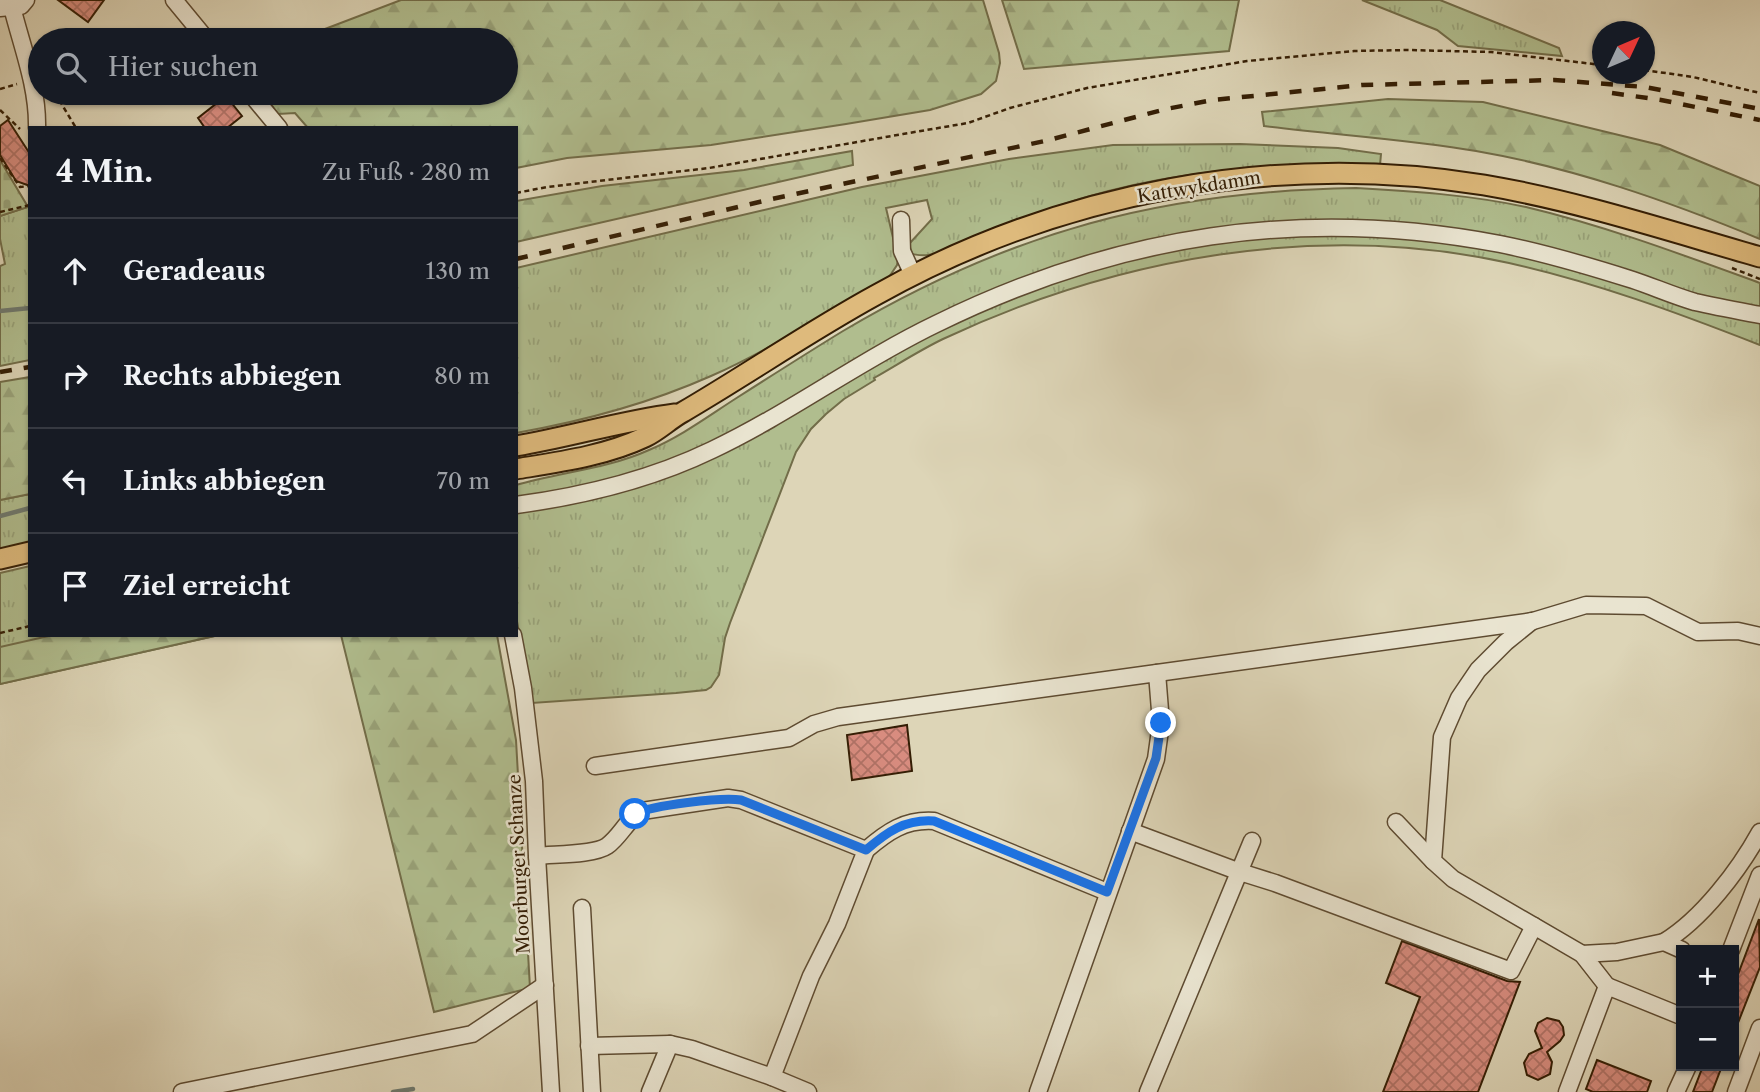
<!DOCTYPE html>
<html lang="de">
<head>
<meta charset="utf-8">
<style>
	:root { --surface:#171b24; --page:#20242c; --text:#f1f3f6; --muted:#9ea1a6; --line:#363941 }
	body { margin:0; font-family:"Libre Caslon Text",serif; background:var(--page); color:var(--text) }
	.controls { position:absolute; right:21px; bottom:21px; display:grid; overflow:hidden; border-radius:0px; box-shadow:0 2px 5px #0004 }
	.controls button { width:63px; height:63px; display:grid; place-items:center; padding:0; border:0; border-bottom:2px solid var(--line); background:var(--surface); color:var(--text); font:35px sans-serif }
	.compass { position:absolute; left:1592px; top:21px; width:63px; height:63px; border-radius:50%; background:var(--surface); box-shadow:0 2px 5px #0004; rotate:46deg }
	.stop { position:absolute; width:21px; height:21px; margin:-16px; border:5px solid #1a73e8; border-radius:50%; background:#fff }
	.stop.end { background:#1a73e8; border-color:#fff; box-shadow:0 2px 7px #0008 }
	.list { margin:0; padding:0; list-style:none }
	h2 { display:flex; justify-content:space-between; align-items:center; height:91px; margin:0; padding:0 28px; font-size:30px }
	h2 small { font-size:23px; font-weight:400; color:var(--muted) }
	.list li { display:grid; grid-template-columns:46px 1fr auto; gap:21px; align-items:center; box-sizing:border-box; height:105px; padding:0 28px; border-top:2px solid var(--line) }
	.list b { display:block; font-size:26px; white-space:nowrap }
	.list em { font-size:23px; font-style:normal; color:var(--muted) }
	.icon { flex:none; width:38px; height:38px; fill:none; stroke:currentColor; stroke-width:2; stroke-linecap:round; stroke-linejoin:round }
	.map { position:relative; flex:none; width:1760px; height:1092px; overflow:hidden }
	.search { position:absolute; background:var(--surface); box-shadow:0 2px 5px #0004; left:28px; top:28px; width:490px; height:77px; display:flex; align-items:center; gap:18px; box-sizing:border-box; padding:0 24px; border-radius:38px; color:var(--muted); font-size:26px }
	.panel { position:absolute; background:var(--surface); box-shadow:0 2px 5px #0004; left:28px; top:126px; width:490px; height:511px; border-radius:0px }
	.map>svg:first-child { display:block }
	.grass { fill:url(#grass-tufts); stroke:#726d49; stroke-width:2 }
	.forest { fill:url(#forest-firs); stroke:#726d49; stroke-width:2 }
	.cemetery { fill:url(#cemetery-stones); stroke:#726d49; stroke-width:2 }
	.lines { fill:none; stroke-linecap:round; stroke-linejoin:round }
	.stream { stroke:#6e796f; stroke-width:4.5 }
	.building { fill:url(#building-cross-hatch); stroke:#331d04; stroke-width:2 }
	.minor-casing { stroke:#5e4b31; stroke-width:19 }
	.major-casing { stroke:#331d04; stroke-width:23 }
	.path { stroke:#331d04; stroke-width:2.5; stroke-dasharray:5 3.5; stroke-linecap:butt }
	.minor { stroke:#e9e4d0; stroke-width:16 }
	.major { stroke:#deba7c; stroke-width:19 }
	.rail { stroke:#331d04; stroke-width:4.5; stroke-dasharray:12 12; stroke-linecap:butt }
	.route { stroke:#1a73e8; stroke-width:9 }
	.labels { text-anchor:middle; stroke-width:5; stroke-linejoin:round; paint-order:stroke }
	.street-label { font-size:18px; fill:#331d04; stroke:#e9e4d0 }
</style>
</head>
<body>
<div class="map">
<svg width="1760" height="1092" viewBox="0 0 1760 1092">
	<defs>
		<pattern id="grass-tufts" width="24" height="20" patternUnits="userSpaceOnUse" patternTransform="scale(1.75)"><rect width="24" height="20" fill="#b0bd8e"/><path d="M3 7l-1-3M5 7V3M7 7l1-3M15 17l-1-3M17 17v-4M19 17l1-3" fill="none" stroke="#98a279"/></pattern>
		<pattern id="forest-firs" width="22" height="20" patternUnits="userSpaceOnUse" patternTransform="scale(1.75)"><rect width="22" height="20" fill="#b0bd8e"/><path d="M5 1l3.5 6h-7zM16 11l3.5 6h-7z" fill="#98a279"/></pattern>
		<pattern id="cemetery-stones" width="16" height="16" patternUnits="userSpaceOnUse" patternTransform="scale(1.75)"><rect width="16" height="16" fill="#b0bd8e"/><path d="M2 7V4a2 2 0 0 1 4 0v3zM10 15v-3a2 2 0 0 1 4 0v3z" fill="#98a279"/></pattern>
		<pattern id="building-cross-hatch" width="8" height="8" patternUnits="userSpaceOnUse" patternTransform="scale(1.75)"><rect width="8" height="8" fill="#d88c7f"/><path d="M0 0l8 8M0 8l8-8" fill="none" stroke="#b07266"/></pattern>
	</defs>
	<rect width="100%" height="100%" fill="#ddd5b7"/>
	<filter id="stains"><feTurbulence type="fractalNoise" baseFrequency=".00286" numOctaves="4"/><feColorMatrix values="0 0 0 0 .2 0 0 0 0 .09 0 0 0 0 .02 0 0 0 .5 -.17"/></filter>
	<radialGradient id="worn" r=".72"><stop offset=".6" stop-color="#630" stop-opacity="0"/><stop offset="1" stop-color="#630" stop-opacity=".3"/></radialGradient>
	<g class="grass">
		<path d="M1362,0H1440L1559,48L1562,56L1458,46L1437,30Z"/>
		<path d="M1240,144L1338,148L1381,154L1380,165C1273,162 1160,171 1058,206C1033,214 1007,223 983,233C965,241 947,252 928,255C922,256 918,255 912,254L909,244L932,219L927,200L886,208L898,259L897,265L889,277C830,310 773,349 711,376C648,404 584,421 516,433V268L862,187L1009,159L1113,145Z"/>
		<path d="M1356,188C1412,191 1470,195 1526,207C1606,226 1683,255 1760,283V345C1678,313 1595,282 1509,263C1318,221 1118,257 943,339C920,350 897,365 874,378L875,380L844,399L826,414L811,429L796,452L730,623L725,638L719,675L711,687L706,690L676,693L532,703L516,616V508L655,470L516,500V485C560,472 607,469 649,450C680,437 707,417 735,399C771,376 807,353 843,331C1010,232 1162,191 1356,188Z"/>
		<path d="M30,206V360L0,366V266L5,264L0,239V216Z"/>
		<path d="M30,494V542L0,550V500Z"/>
		<path d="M30,566V635H219L0,684V573Z"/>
	</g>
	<g class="forest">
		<path d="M401,0H983L999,53L1000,63L996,81L981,94L930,110L846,124L711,145L567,158L516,168V128H308L295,113L278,114L263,93H506V40H296Z"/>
		<path d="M1002,0H1239L1229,51L1024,69Z"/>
		<path d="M1388,99L1483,102L1660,145L1760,186V239C1668,201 1574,168 1476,151C1406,139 1334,135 1264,126L1262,112Z"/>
		<path d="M852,151L853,165L516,242V201L602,186L744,170Z"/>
		<path d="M30,377V494L0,500V382Z"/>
		<path d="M53,635H219L0,684V647Z"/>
		<path d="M341,635H497L516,740L530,988L434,1012Z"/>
	</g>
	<path class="cemetery" d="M0,160L28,207L0,216Z"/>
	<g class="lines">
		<g class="stream">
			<path d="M0,311L30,308"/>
			<path d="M0,516L30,508"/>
			<path d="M393,1092L413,1089"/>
		</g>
	</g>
	<g class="building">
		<path d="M58,0H104L88,22Z"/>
		<path d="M226,96L242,116L227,128H205L198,118Z"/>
		<path d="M8,120L30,154V186L16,181L0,155V126Z"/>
		<path d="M907,725L912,771L852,780L847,735Z"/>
		<path d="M1759,919L1760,967L1734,1033V985Z"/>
		<path d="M1402,941L1507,981L1520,982L1478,1092H1383L1420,997L1386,983Z"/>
		<path d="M1547,1018L1559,1021L1563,1027L1564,1035L1560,1041L1547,1052L1552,1062L1550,1074L1538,1080L1527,1075L1524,1063L1529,1054L1542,1048L1535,1031L1538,1023Z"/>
		<path d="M1597,1060L1651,1081L1647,1092H1593L1586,1089Z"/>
		<path d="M1703,1066H1722L1712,1092H1693Z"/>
	</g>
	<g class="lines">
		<defs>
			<g id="minor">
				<path d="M174,0L207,40"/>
				<path d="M12,7C22,47 38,87 37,128"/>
				<path d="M0,8L21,6L26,0"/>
				<path d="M250,93L279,128"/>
				<path d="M901,220L902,251L913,275"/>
				<path d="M516,505C583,496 652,479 712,450C790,413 859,361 936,324C1117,235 1301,206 1500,244C1545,253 1589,266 1633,280C1654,287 1674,296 1695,302C1717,307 1739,311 1760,315"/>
				<path d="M1532,621L1506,642L1478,670L1459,698L1442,737L1433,861L1453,879L1582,954"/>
				<path d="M513,635L523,688L534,781L537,856L551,1092"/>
				<path d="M1157,673L1533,621L1586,605L1646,606L1698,632L1738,631L1760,636"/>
				<path d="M595,766L789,738L814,724L838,717L1157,673L1161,723L1156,759L1038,1092"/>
				<path d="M1396,822L1433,861"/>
				<path d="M1130,831L1240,872L1275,883L1511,971L1534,926"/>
				<path d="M866,850C887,832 905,819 934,821L1107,892"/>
				<path d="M537,856C553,854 594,855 607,846C621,836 627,819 642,811L728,798L741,800L866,850L837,924L811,976L772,1077L692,1049L670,1044L589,1046"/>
				<path d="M582,908L592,1092"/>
				<path d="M1664,942C1702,919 1739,870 1760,832"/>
				<path d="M1731,950L1760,875"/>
				<path d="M1607,986L1582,954L1617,952L1664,942L1682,950"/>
				<path d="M772,1077L808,1092"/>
				<path d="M182,1092L472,1034L545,985"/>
				<path d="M650,1092L670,1044"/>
				<path d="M1148,1092L1252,841"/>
				<path d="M1567,1092L1607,986L1681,1016"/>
				<path d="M1676,1092L1688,1066"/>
				<path d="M1736,1092L1760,1028"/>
			</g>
			<g id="major">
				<path d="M516,446C570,437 621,421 675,414"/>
				<path d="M516,469C559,462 605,456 645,437C658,431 670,419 683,412C748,374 810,331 876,295C1059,192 1277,151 1484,185C1578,201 1669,231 1760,257"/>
				<path d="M0,559L30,552"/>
			</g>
		</defs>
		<use href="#minor" class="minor-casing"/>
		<use href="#major" class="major-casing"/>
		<g class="path">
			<path d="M1644,70L1693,77L1760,93"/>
			<path d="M0,89L17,84"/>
			<path d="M55,93L76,128"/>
			<path d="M0,110L20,129"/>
			<path d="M0,158L20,187L30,186"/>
			<path d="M516,193L547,187L709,168L903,134L968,123L1010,108L1087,88L1247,61L1354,51L1407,50L1491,52L1602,65"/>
			<path d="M0,212L30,205"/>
			<path d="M1732,268L1760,279"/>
			<path d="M0,633L30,626"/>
		</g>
		<use href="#minor" class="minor"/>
		<use href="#major" class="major"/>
		<g class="rail">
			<path d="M1612,93L1661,100L1760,120"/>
			<path d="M516,259L772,199L1045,141L1166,109L1213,100L1362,85L1554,80L1645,87L1760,109"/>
			<path d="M0,372L30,367"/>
		</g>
	</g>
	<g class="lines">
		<path class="route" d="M635,814C653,805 722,797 741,800L866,850C887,832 905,819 934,821L1107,892L1156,758L1161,723"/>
	</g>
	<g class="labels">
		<g class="street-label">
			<text transform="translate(1199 187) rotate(-9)" y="6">Kattwykdamm</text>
			<text transform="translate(519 864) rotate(-93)" y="6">Moorburger Schanze</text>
		</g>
	</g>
	<rect width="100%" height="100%" filter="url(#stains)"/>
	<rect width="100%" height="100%" fill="url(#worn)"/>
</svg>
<div class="controls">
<button>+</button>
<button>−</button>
</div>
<svg class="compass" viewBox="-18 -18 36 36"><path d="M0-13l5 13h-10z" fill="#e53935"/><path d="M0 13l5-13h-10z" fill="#9ea1a6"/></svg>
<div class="stop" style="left:635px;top:814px"></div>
<div class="stop end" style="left:1161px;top:723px"></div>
<div class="search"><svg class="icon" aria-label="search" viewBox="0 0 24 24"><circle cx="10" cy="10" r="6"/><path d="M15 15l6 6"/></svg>Hier suchen</div>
<section class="panel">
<h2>4 Min.<small>Zu Fuß · 280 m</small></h2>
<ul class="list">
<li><svg class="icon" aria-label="ahead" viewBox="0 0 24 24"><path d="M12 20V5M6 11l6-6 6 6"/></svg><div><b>Geradeaus</b></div><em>130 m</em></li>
<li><svg class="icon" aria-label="right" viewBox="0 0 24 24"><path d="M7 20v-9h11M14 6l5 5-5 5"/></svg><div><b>Rechts abbiegen</b></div><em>80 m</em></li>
<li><svg class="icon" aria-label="left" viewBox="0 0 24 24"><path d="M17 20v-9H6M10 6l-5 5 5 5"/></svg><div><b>Links abbiegen</b></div><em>70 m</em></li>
<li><svg class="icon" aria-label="arrive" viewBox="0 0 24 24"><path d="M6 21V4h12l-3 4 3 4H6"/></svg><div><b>Ziel erreicht</b></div></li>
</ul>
</section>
</div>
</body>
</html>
